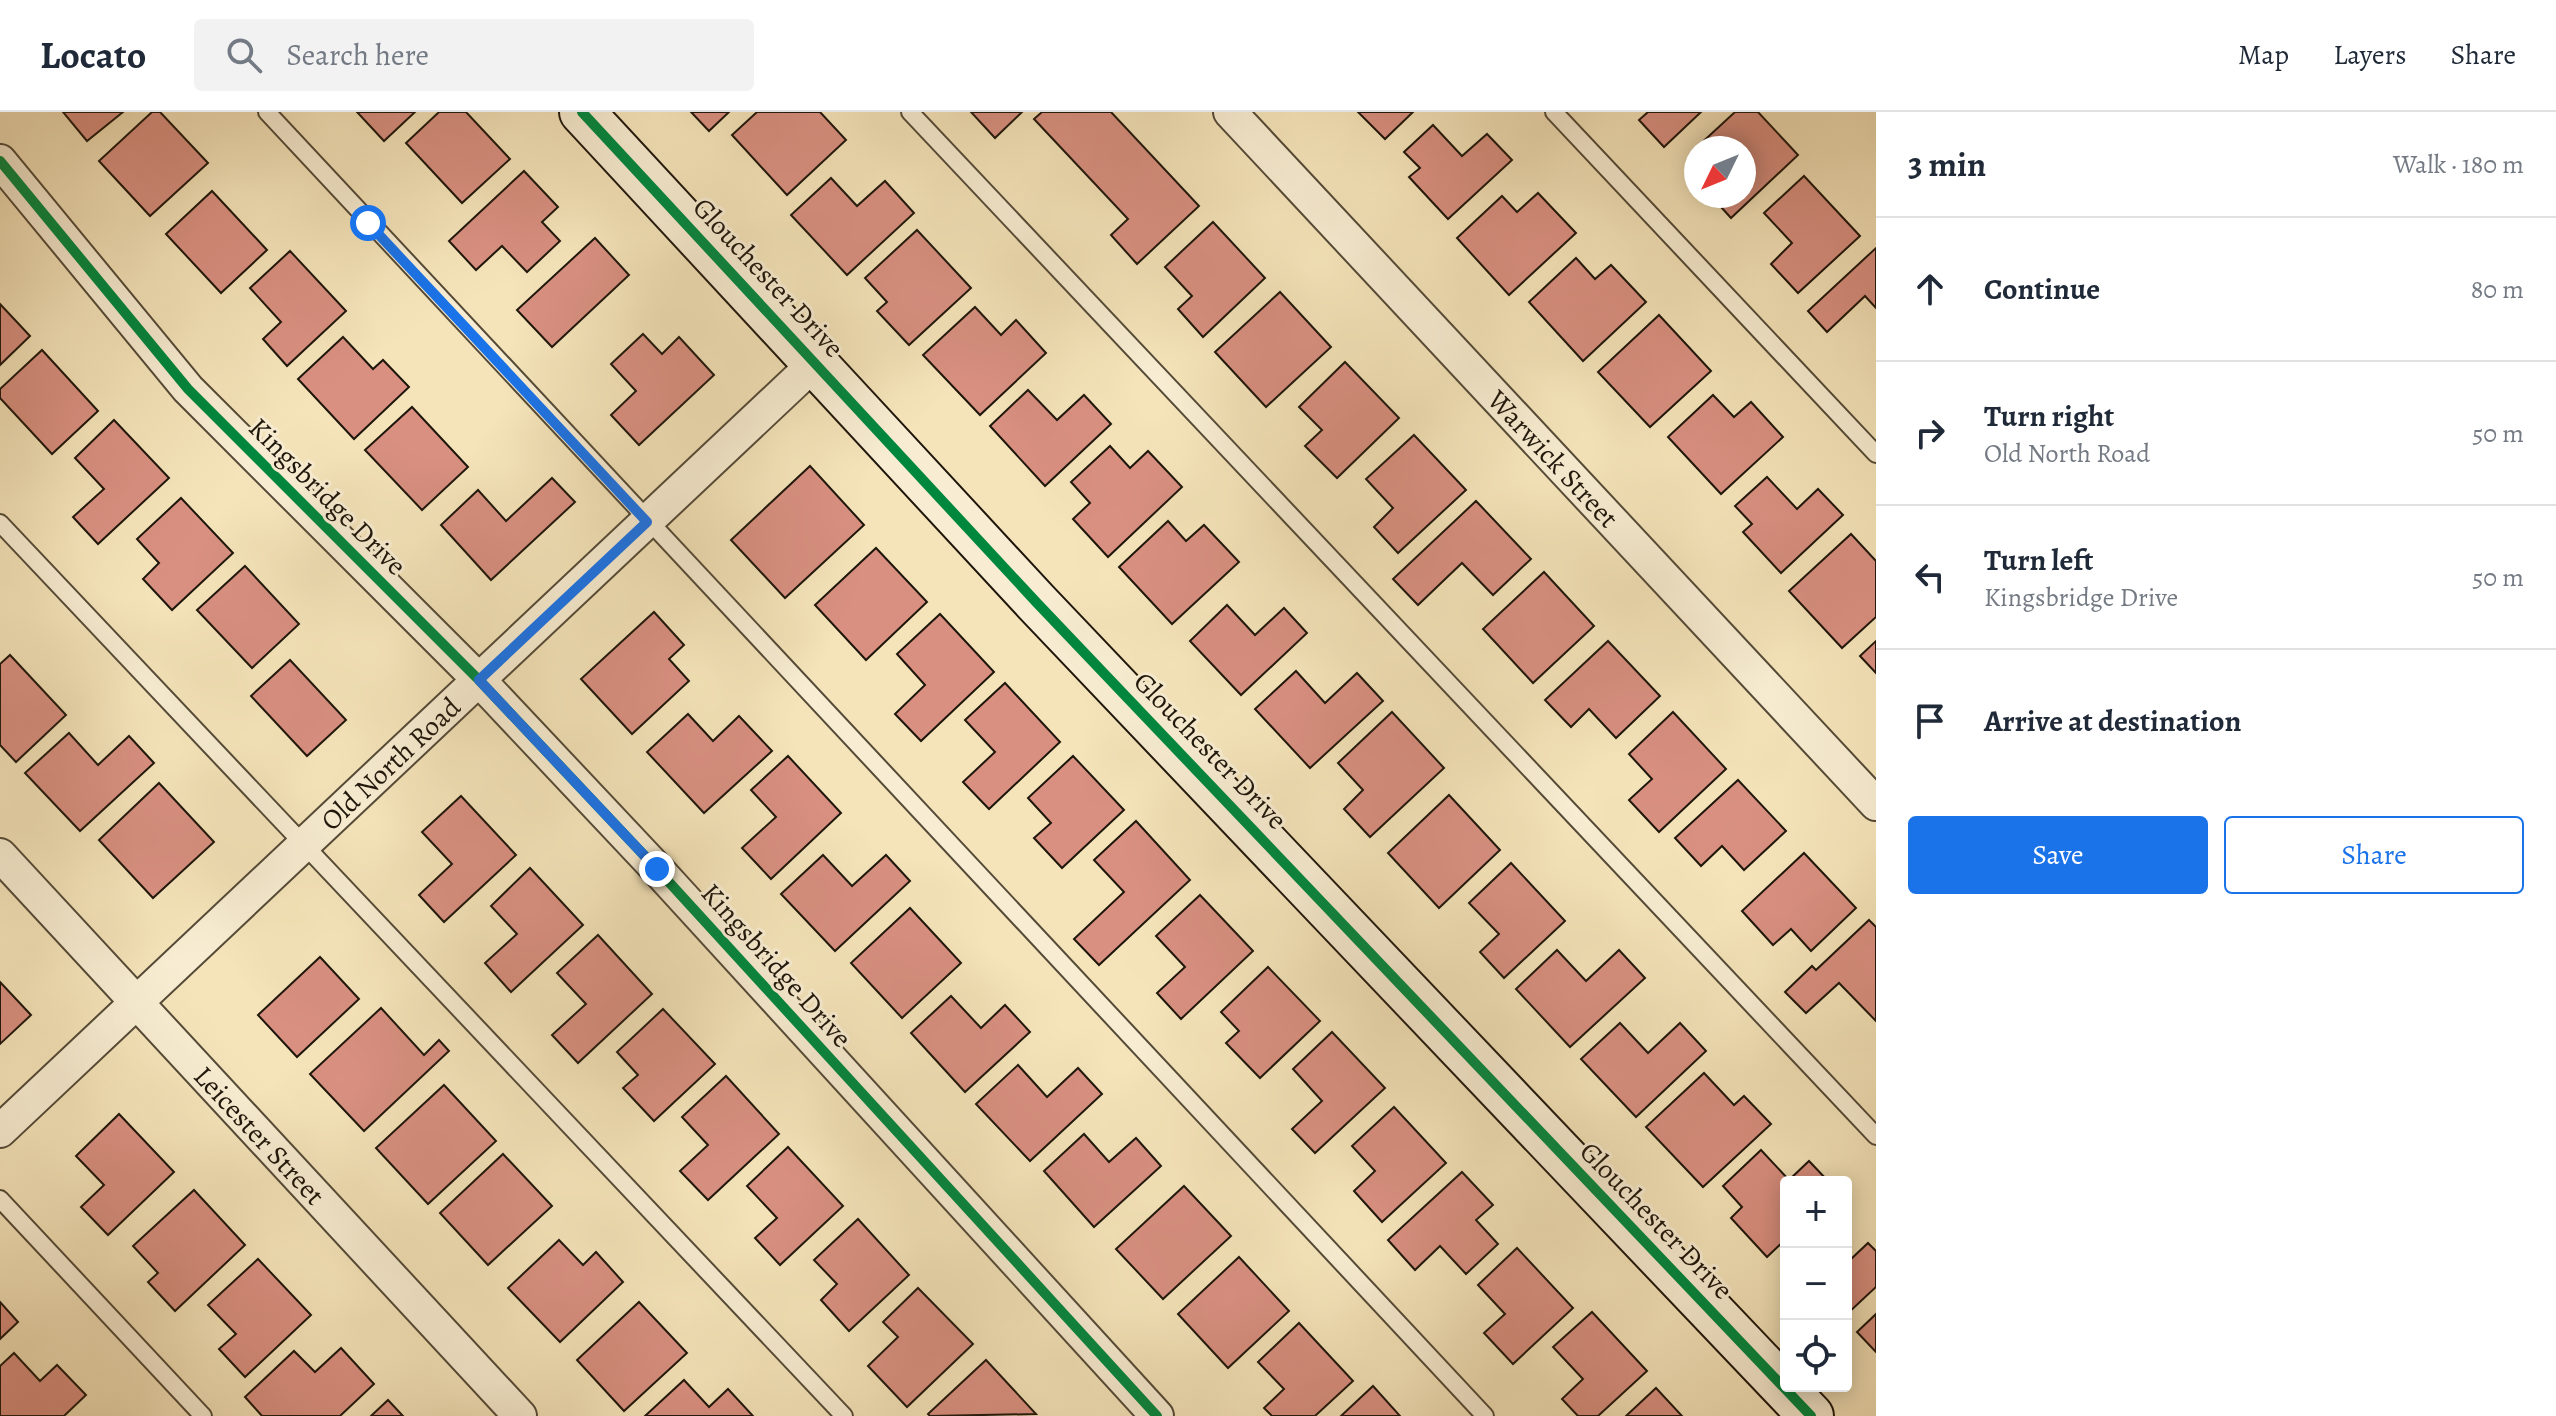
<!DOCTYPE html>
<html lang="en">
<head>
<meta charset="utf-8">
<style>
	:root { --surface:#fff; --page:#f2f2f3; --text:#1f2937; --muted:#747a83; --line:#e0e1e3; --accent:#1a73e8 }
	body { margin:0; font-family:Alegreya,serif; background:var(--page); color:var(--text) }
	.controls { position:absolute; right:24px; bottom:24px; display:grid; overflow:hidden; border-radius:8px; box-shadow:0 4px 20px #0003 }
	.controls button { width:72px; height:72px; display:grid; place-items:center; padding:0; border:0; border-bottom:2px solid var(--line); background:var(--surface); color:var(--text); font:40px sans-serif }
	.compass { position:absolute; left:1684px; top:24px; width:72px; height:72px; border-radius:50%; background:var(--surface); box-shadow:0 4px 20px #0003; rotate:227deg }
	.stop { position:absolute; width:24px; height:24px; margin:-18px; border:6px solid #1a73e8; border-radius:50%; background:#fff }
	.stop.end { background:#1a73e8; border-color:#fff; box-shadow:0 2px 8px #0008 }
	.list { margin:0; padding:0; list-style:none }
	h2 { display:flex; justify-content:space-between; align-items:center; height:104px; margin:0; padding:0 32px; font-size:34px }
	h2 small { font-size:26px; font-weight:400; color:var(--muted) }
	.list li { display:grid; grid-template-columns:52px 1fr auto; gap:24px; align-items:center; box-sizing:border-box; height:144px; padding:0 32px; border-top:2px solid var(--line) }
	.list b { display:block; font-size:30px; white-space:nowrap }
	.list p { margin:0; font-size:26px; white-space:nowrap; color:var(--muted) }
	.list em { font-size:26px; font-style:normal; color:var(--muted) }
	.actions { display:flex; gap:16px; padding:24px 32px }
	.actions a { flex:1; padding:18px 0; border:2px solid var(--accent); border-radius:8px; text-align:center; font-size:28px; color:var(--accent) }
	.actions .main { background:var(--accent); color:#fff }
	.icon { flex:none; width:44px; height:44px; fill:none; stroke:currentColor; stroke-width:2; stroke-linecap:round; stroke-linejoin:round }
	.map { position:relative; flex:none; width:1876px; height:1304px; overflow:hidden }
	header { display:flex; align-items:center; gap:48px; box-sizing:border-box; height:112px; padding:0 40px; background:var(--surface); border-bottom:2px solid var(--line) }
	header strong { font-size:38px }
	nav { display:flex; gap:44px; margin-inline-start:auto; font-size:28px }
	.search { width:560px; height:72px; background:var(--page); display:flex; align-items:center; gap:20px; box-sizing:border-box; padding:0 28px; border-radius:8px; color:var(--muted); font-size:30px }
	main { display:flex }
	aside { flex:1; background:var(--surface) }
	.map>svg:first-child { display:block }
	.building { fill:#d99081; stroke:#1e160b; stroke-width:2 }
	.lines { fill:none; stroke-linecap:round; stroke-linejoin:round }
	.lane-casing { stroke:#544a37; stroke-width:20 }
	.street-casing { stroke:#544a37; stroke-width:36 }
	.secondary-casing { stroke:#1e160b; stroke-width:48 }
	.lane { stroke:#f8edd2; stroke-width:16 }
	.street { stroke:#f8edd2; stroke-width:32 }
	.secondary { stroke:#f8edd2; stroke-width:44 }
	.cycleway-casing { stroke:#f8edd2; stroke-width:15 }
	.cycleway { stroke:#00873e; stroke-width:10 }
	.route { stroke:#1a73e8; stroke-width:10 }
	.labels { text-anchor:middle; stroke-width:6; stroke-linejoin:round; paint-order:stroke }
	.street-label { font-size:28px; fill:#1e160b; stroke:#f8edd2 }
</style>
</head>
<body>
<header>
<strong>Locato</strong>
<div class="search"><svg class="icon" aria-label="search" viewBox="0 0 24 24"><circle cx="10" cy="10" r="6"/><path d="M15 15l6 6"/></svg>Search here</div>
<nav><a>Map</a><a>Layers</a><a>Share</a></nav>
</header>
<main>
<div class="map">
<svg width="1876" height="1304" viewBox="0 0 1876 1304">
	<rect width="100%" height="100%" fill="#f5e4ba"/>
	<filter id="stains"><feTurbulence type="fractalNoise" baseFrequency=".0025" numOctaves="4"/><feColorMatrix values="0 0 0 0 .2 0 0 0 0 .09 0 0 0 0 .02 0 0 0 .5 -.17"/></filter>
	<radialGradient id="worn" r=".72"><stop offset=".6" stop-color="#630" stop-opacity="0"/><stop offset="1" stop-color="#630" stop-opacity=".3"/></radialGradient>
	<g class="building">
		<path d="M63,0H123L87,29Z"/>
		<path d="M152,0H160L208,51L150,104L99,49Z"/>
		<path d="M357,0H415L384,29Z"/>
		<path d="M439,0H466L510,47L462,91L406,31Z"/>
		<path d="M691,0H729L709,19Z"/>
		<path d="M757,0H820L846,28L787,83L732,23Z"/>
		<path d="M971,0H1022L995,26Z"/>
		<path d="M1042,0H1111L1199,94L1137,152L1111,123L1128,107L1034,7Z"/>
		<path d="M1358,0H1413L1385,27Z"/>
		<path d="M1648,0H1701L1664,35L1639,8Z"/>
		<path d="M1735,0H1758L1798,43L1731,106L1711,84H1744V36H1696Z"/>
		<path d="M1433,13L1462,44L1487,22L1512,48L1448,107L1409,65L1420,56L1404,40Z"/>
		<path d="M524,59L558,95L542,110L560,129L527,160L502,134L476,158L449,129Z"/>
		<path d="M1804,64L1860,124L1798,181L1771,152L1792,131L1764,101Z"/>
		<path d="M831,66L857,94L885,69L914,101L847,163L791,103Z"/>
		<path d="M212,79L267,138L221,181L166,122Z"/>
		<path d="M1538,81L1576,121L1509,183L1457,126L1502,84L1517,100Z"/>
		<path d="M1213,110L1265,166L1203,225L1178,197L1192,184L1165,155Z"/>
		<path d="M917,118L971,176L909,233L877,199L887,190L865,166Z"/>
		<path d="M595,126L629,163L552,235L517,198Z"/>
		<path d="M1876,136V196L1865,184L1827,220L1808,199Z"/>
		<path d="M290,139L346,199L287,254L263,227L281,210L250,176Z"/>
		<path d="M1576,146L1595,167L1611,153L1646,190L1583,249L1529,190Z"/>
		<path d="M1280,180L1331,235L1266,295L1215,240Z"/>
		<path d="M0,192L30,224L0,253Z"/>
		<path d="M975,195L1001,223L1016,208L1046,241L980,303L923,243Z"/>
		<path d="M1659,203L1711,259L1650,315L1598,260Z"/>
		<path d="M643,222L662,242L679,225L714,263L639,333L611,303L636,279L611,252Z"/>
		<path d="M343,225L373,257L383,248L409,275L354,327L298,267Z"/>
		<path d="M42,238L98,299L52,342L0,286V277Z"/>
		<path d="M1345,250L1399,306L1337,366L1305,334L1322,318L1299,295Z"/>
		<path d="M1028,278L1057,308L1084,283L1111,312L1045,374L990,314Z"/>
		<path d="M1713,283L1734,305L1751,290L1783,325L1721,382L1668,325Z"/>
		<path d="M412,295L468,355L422,398L365,338Z"/>
		<path d="M114,308L169,366L98,432L73,405L104,377L75,346Z"/>
		<path d="M1414,323L1466,378L1398,441L1374,415L1393,396L1366,367Z"/>
		<path d="M1110,334L1130,356L1148,339L1182,375L1108,445L1073,407L1090,391L1071,370Z"/>
		<path d="M810,354L864,413L785,486L731,428Z"/>
		<path d="M1767,365L1797,397L1818,377L1843,403L1781,461L1743,420L1752,412L1735,394Z"/>
		<path d="M552,366L575,390L491,468L441,413L478,378L506,409Z"/>
		<path d="M181,386L233,441L172,498L143,467L159,451L137,427Z"/>
		<path d="M1476,389L1531,447L1493,483L1462,451L1418,493L1393,467Z"/>
		<path d="M1168,409L1186,429L1204,413L1239,450L1172,512L1119,455Z"/>
		<path d="M1851,422L1876,449V505L1842,536L1789,479Z"/>
		<path d="M876,436L927,490L866,548L815,493Z"/>
		<path d="M245,454L299,512L252,556L197,498Z"/>
		<path d="M1544,460L1594,514L1533,571L1483,517Z"/>
		<path d="M1227,493L1255,523L1284,496L1307,521L1241,583L1190,529Z"/>
		<path d="M654,500L684,533L669,547L689,569L632,622L581,567Z"/>
		<path d="M940,502L994,560L921,629L895,602L925,573L897,542Z"/>
		<path d="M1608,529L1660,584L1616,626L1589,597L1571,615L1545,588Z"/>
		<path d="M1876,529V561L1860,544Z"/>
		<path d="M10,543L66,603L16,650L0,633V552Z"/>
		<path d="M290,548L346,608L307,644L251,584Z"/>
		<path d="M1296,559L1325,591L1357,561L1383,589L1310,656L1255,597Z"/>
		<path d="M1005,571L1060,630L989,697L963,670L995,640L965,608Z"/>
		<path d="M1392,600L1444,656L1370,725L1344,697L1363,678L1338,651Z"/>
		<path d="M1673,600L1726,657L1659,720L1629,688L1652,667L1629,642Z"/>
		<path d="M688,602L713,629L739,604L772,639L704,701L647,640Z"/>
		<path d="M69,621L98,653L129,624L154,651L80,719L25,661Z"/>
		<path d="M788,644L841,701L771,767L742,736L776,705L751,678Z"/>
		<path d="M1073,644L1124,698L1062,756L1034,726L1051,711L1028,686Z"/>
		<path d="M1738,668L1786,719L1744,758L1722,734L1701,754L1675,726Z"/>
		<path d="M159,671L214,730L153,786L99,728Z"/>
		<path d="M1449,683L1500,738L1439,796L1388,741Z"/>
		<path d="M461,684L516,743L444,810L419,783L452,752L422,720Z"/>
		<path d="M1136,709L1190,768L1099,853L1074,827L1124,780L1094,748Z"/>
		<path d="M1804,741L1856,796L1811,839L1791,817L1773,833L1742,799Z"/>
		<path d="M823,743L852,774L886,743L910,769L835,839L781,782Z"/>
		<path d="M1511,751L1565,809L1504,866L1480,840L1499,822L1469,791Z"/>
		<path d="M530,756L583,813L511,880L485,851L517,822L491,794Z"/>
		<path d="M1200,783L1253,839L1181,907L1157,881L1185,855L1156,824Z"/>
		<path d="M910,796L961,851L902,906L851,851Z"/>
		<path d="M1869,808L1876,815V909L1839,871L1806,901L1785,880L1812,854L1816,858Z"/>
		<path d="M598,823L652,882L578,951L552,923L586,892L557,861Z"/>
		<path d="M1557,838L1586,869L1619,838L1645,866L1570,935L1516,877Z"/>
		<path d="M320,845L359,887L297,945L258,903Z"/>
		<path d="M1268,855L1320,909L1260,966L1226,931L1239,919L1221,900Z"/>
		<path d="M0,870L31,903L0,932Z"/>
		<path d="M951,884L981,916L1005,893L1030,920L965,980L911,921Z"/>
		<path d="M381,896L424,943L439,928L449,939L364,1019L310,962Z"/>
		<path d="M663,897L715,952L654,1009L623,976L638,963L617,940Z"/>
		<path d="M1620,911L1648,941L1680,911L1706,939L1636,1005L1581,947Z"/>
		<path d="M1332,920L1385,976L1315,1041L1292,1017L1322,989L1293,957Z"/>
		<path d="M1018,953L1047,985L1078,956L1102,982L1030,1049L976,992Z"/>
		<path d="M1704,961L1734,993L1744,984L1771,1012L1703,1075L1646,1015Z"/>
		<path d="M726,964L779,1022L708,1088L680,1059L708,1033L682,1005Z"/>
		<path d="M444,973L496,1029L428,1092L376,1036Z"/>
		<path d="M1394,995L1446,1051L1382,1110L1354,1079L1375,1059L1352,1034Z"/>
		<path d="M119,1002L174,1060L108,1123L81,1095L104,1073L76,1044Z"/>
		<path d="M1084,1022L1109,1050L1136,1026L1161,1054L1094,1115L1044,1059Z"/>
		<path d="M788,1035L843,1094L780,1153L755,1126L777,1106L747,1074Z"/>
		<path d="M1761,1038L1789,1068L1809,1049L1829,1070H1786V1127L1767,1145L1731,1106L1742,1095L1723,1074Z"/>
		<path d="M503,1042L552,1094L488,1153L440,1101Z"/>
		<path d="M1462,1060L1493,1093L1476,1108L1498,1132L1466,1162L1440,1134L1415,1158L1388,1128Z"/>
		<path d="M1184,1074L1231,1124L1163,1187L1116,1137Z"/>
		<path d="M194,1078L245,1133L175,1199L148,1170L158,1161L133,1134Z"/>
		<path d="M858,1107L909,1163L849,1219L821,1188L837,1172L814,1148Z"/>
		<path d="M559,1128L583,1153L596,1140L623,1170L560,1230L508,1176Z"/>
		<path d="M1868,1131L1876,1139V1175L1846,1203V1142L1851,1147Z"/>
		<path d="M1517,1136L1573,1196L1513,1252L1484,1221L1505,1202L1478,1173Z"/>
		<path d="M1239,1145L1289,1199L1228,1256L1178,1202Z"/>
		<path d="M258,1147L311,1203L245,1265L219,1237L236,1222L208,1193Z"/>
		<path d="M918,1176L973,1232L907,1295L868,1254L898,1225L883,1210Z"/>
		<path d="M0,1190L18,1210L0,1227Z"/>
		<path d="M639,1190L687,1241L624,1299L577,1248Z"/>
		<path d="M1592,1200L1647,1259L1598,1304H1578L1562,1287L1583,1267L1553,1235Z"/>
		<path d="M1876,1202V1240L1857,1220Z"/>
		<path d="M1299,1211L1353,1269L1315,1304H1272L1264,1296L1284,1277L1258,1250Z"/>
		<path d="M341,1236L374,1272L340,1304H262L245,1285L294,1239L315,1260Z"/>
		<path d="M14,1241L40,1269L57,1253L86,1283L64,1304H0V1254Z"/>
		<path d="M986,1248L1036,1302L930,1304L928,1302Z"/>
		<path d="M684,1268L709,1295L728,1277L753,1304H645Z"/>
		<path d="M1373,1274L1400,1304H1341Z"/>
		<path d="M1656,1276L1682,1304H1626Z"/>
		<path d="M388,1288L403,1304H371Z"/>
	</g>
	<g class="lines">
		<defs>
			<g id="lane">
				<path d="M267,0L1485,1304"/>
				<path d="M910,0L1876,1024"/>
				<path d="M1554,0L1876,342"/>
				<path d="M0,411L844,1304"/>
				<path d="M0,1087L203,1304"/>
			</g>
			<g id="street">
				<path id="s1" d="M1230,0L1876,692"/>
				<path d="M0,49L188,277L479,568L657,757L1157,1304"/>
				<path id="s2" d="M0,743L520,1304"/>
				<path id="s3" d="M0,1019L816,250"/>
			</g>
			<path id="secondary" d="M582,0L1037,491L1811,1304"/>
		</defs>
		<use href="#lane" class="lane-casing"/>
		<use href="#street" class="street-casing"/>
		<use href="#secondary" class="secondary-casing"/>
		<use href="#lane" class="lane"/>
		<use href="#street" class="street"/>
		<use href="#secondary" class="secondary"/>
		<defs>
			<g id="cycleway">
				<path d="M582,0L1037,491L1811,1304"/>
				<path d="M0,49L188,277L479,568L657,757L1157,1304"/>
			</g>
		</defs>
		<use href="#cycleway" class="cycleway-casing"/>
		<use href="#cycleway" class="cycleway"/>
	</g>
	<g class="lines">
		<path class="route" d="M368,111L647,410L479,568L657,757"/>
	</g>
	<g class="labels">
		<g class="street-label">
			<text transform="translate(769 165) rotate(47)" y="10">Glouchester Drive</text>
			<text dy="10" stroke="none"><textPath href="#s1" startOffset="474">Warwick Street</textPath></text>
			<text transform="translate(328 384) rotate(45)" y="10">Kingsbridge Drive</text>
			<text transform="translate(1211 638) rotate(46)" y="10">Glouchester Drive</text>
			<text dy="10" stroke="none"><textPath href="#s3" startOffset="536">Old North Road</textPath></text>
			<text transform="translate(777 853) rotate(48)" y="10">Kingsbridge Drive</text>
			<text dy="10" stroke="none"><textPath href="#s2" startOffset="382">Leicester Street</textPath></text>
			<text transform="translate(1657 1108) rotate(46)" y="10">Glouchester Drive</text>
		</g>
	</g>
	<rect width="100%" height="100%" filter="url(#stains)"/>
	<rect width="100%" height="100%" fill="url(#worn)"/>
</svg>
<div class="controls">
<button>+</button>
<button>−</button>
<button><svg class="icon" aria-label="locate" viewBox="0 0 24 24"><circle cx="12" cy="12" r="6"/><path d="M12 2v4M12 18v4M2 12h4M18 12h4"/></svg></button>
</div>
<svg class="compass" viewBox="-18 -18 36 36"><path d="M0-13l5 13h-10z" fill="#e53935"/><path d="M0 13l5-13h-10z" fill="#747a83"/></svg>
<div class="stop" style="left:368px;top:111px"></div>
<div class="stop end" style="left:657px;top:757px"></div>
</div>
<aside>
<h2>3 min<small>Walk · 180 m</small></h2>
<ul class="list">
<li><svg class="icon" aria-label="ahead" viewBox="0 0 24 24"><path d="M12 20V5M6 11l6-6 6 6"/></svg><div><b>Continue</b></div><em>80 m</em></li>
<li><svg class="icon" aria-label="right" viewBox="0 0 24 24"><path d="M7 20v-9h11M14 6l5 5-5 5"/></svg><div><b>Turn right</b><p>Old North Road</p></div><em>50 m</em></li>
<li><svg class="icon" aria-label="left" viewBox="0 0 24 24"><path d="M17 20v-9H6M10 6l-5 5 5 5"/></svg><div><b>Turn left</b><p>Kingsbridge Drive</p></div><em>50 m</em></li>
<li><svg class="icon" aria-label="arrive" viewBox="0 0 24 24"><path d="M6 21V4h12l-3 4 3 4H6"/></svg><div><b>Arrive at destination</b></div></li>
</ul>
<div class="actions"><a class="main">Save</a><a>Share</a></div>
</aside>
</main>
</body>
</html>
